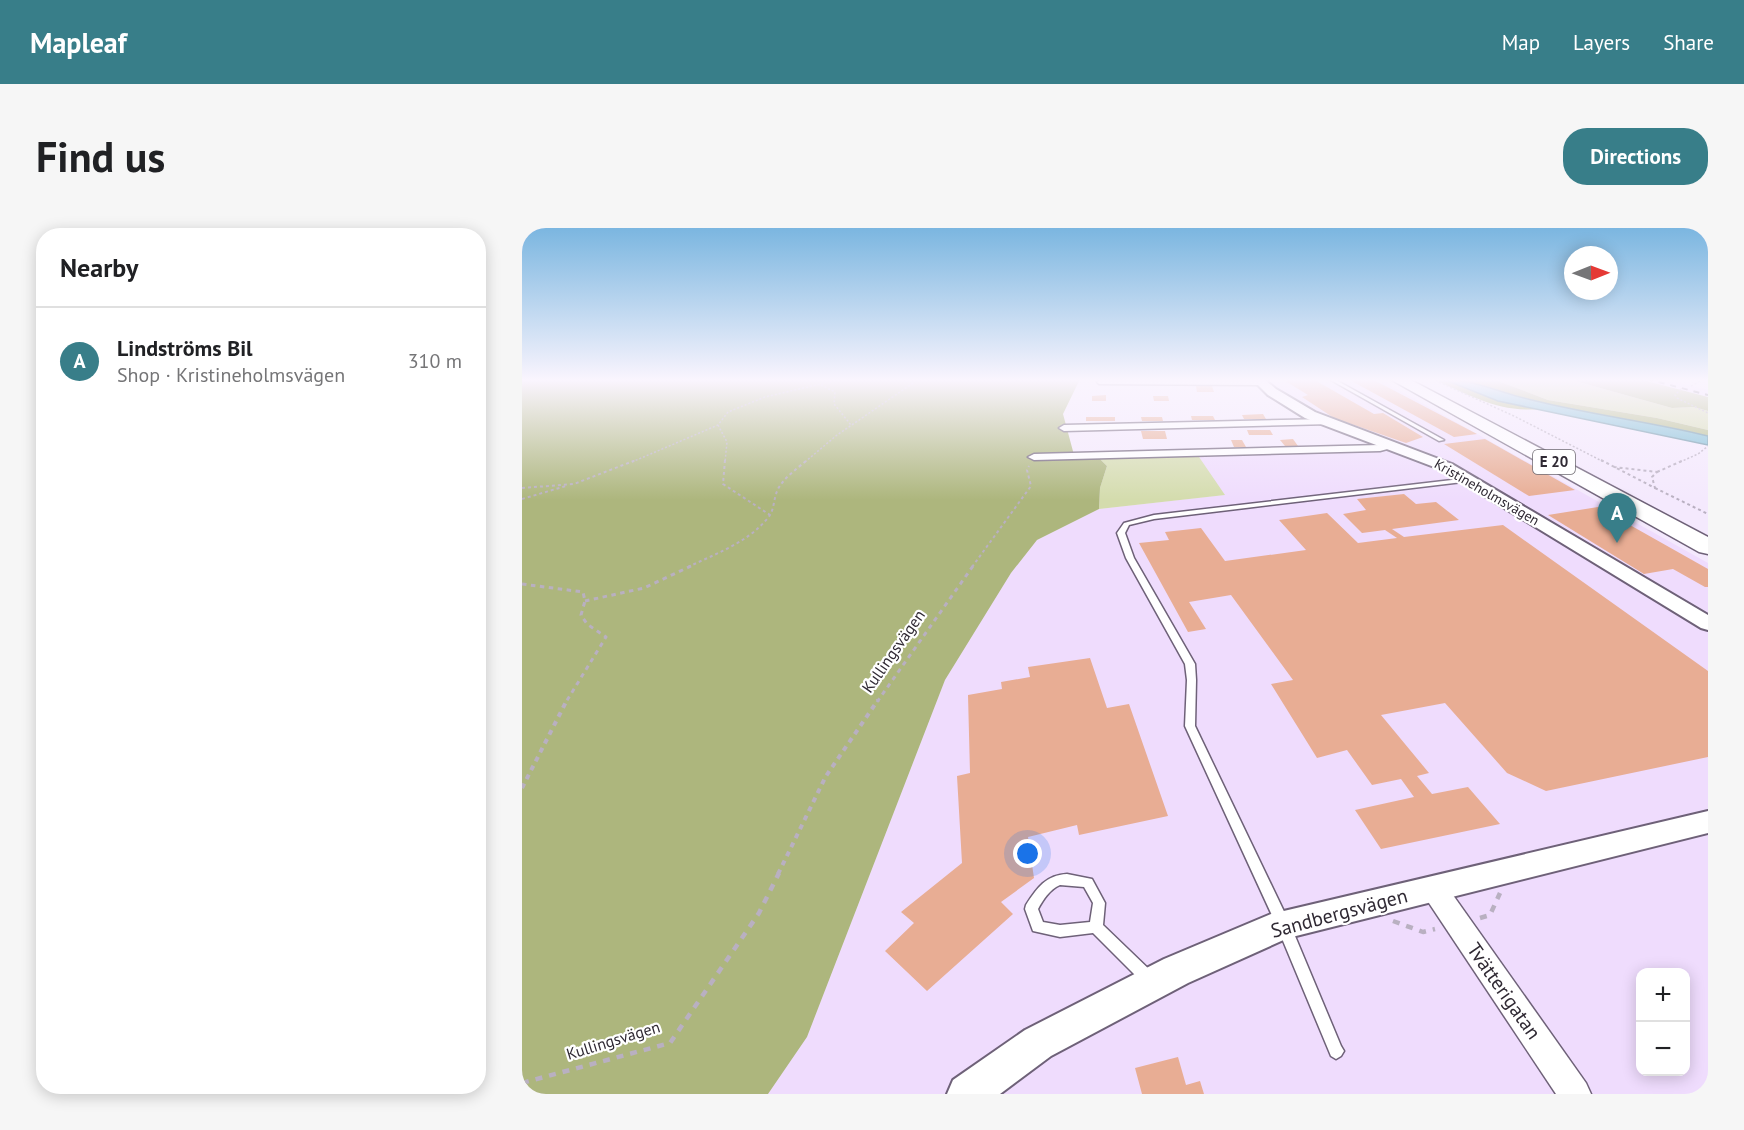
<!DOCTYPE html>
<html lang="en">
<head>
<meta charset="utf-8">
<style>
	:root { --surface:#fff; --page:#f6f6f6; --text:#202124; --muted:#757577; --line:#e0e0e0; --accent:#387e89 }
	body { margin:0; font-family:"PT Sans",sans-serif; background:var(--page); color:var(--text) }
	.controls { position:absolute; right:18px; bottom:18px; display:grid; overflow:hidden; border-radius:12px; box-shadow:0 3px 15px #0003 }
	.controls button { width:54px; height:54px; display:grid; place-items:center; padding:0; border:0; border-bottom:2px solid var(--line); background:var(--surface); color:var(--text); font:30px sans-serif }
	.compass { position:absolute; left:1042px; top:18px; width:54px; height:54px; border-radius:50%; background:var(--surface); box-shadow:0 3px 15px #0003; rotate:89deg }
	.you { position:absolute; left:506px; top:626px; width:21px; height:21px; margin:-15px; border:4px solid #fff; border-radius:50%; background:#1a73e8; box-shadow:0 0 0 9px #1a73e833 }
	.badge { display:grid; place-items:center; width:39px; height:39px; border-radius:50%; background:var(--accent); color:#fff; font-size:20px; font-weight:700 }
	.pin { position:absolute; translate:-50% -50px; filter:drop-shadow(0 2px 3px #0008) }
	.pin::after { content:''; position:absolute; top:32px; width:21px; height:18px; background:inherit; clip-path:polygon(0 0,100% 0,50% 100%) }
	.list { margin:0; padding:0; list-style:none }
	h2 { display:flex; justify-content:space-between; align-items:center; height:78px; margin:0; padding:0 24px; font-size:26px }
	h2 small { font-size:20px; font-weight:400; color:var(--muted) }
	.list li { display:grid; grid-template-columns:39px 1fr auto; gap:18px; align-items:center; box-sizing:border-box; height:108px; padding:0 24px; border-top:2px solid var(--line) }
	.list b { display:block; font-size:22px; white-space:nowrap }
	.list p { margin:0; font-size:20px; white-space:nowrap; color:var(--muted) }
	.list em { font-size:20px; font-style:normal; color:var(--muted) }
	.map { position:relative; flex:none; width:1186px; height:866px; overflow:hidden; border-radius:24px }
	header { display:flex; align-items:center; gap:36px; box-sizing:border-box; height:84px; padding:0 30px; background:var(--accent); color:#fff }
	header strong { font-size:28px }
	nav { display:flex; gap:33px; margin-inline-start:auto; font-size:21px }
	.intro { display:flex; align-items:center; justify-content:space-between; box-sizing:border-box; height:144px; padding:0 36px }
	h1 { margin:0; font-size:42px }
	.button { padding:15px 27px; border-radius:24px; background:var(--accent); color:#fff; font-size:21px; font-weight:700 }
	main { display:flex; gap:36px; padding:0 36px }
	aside { flex:1; background:var(--surface); border-radius:24px; box-shadow:0 3px 15px #0003 }
	.map>svg:first-child { display:block }
	.built { fill:#efdcfd; fill-rule:evenodd }
	.green { fill:#d4dcad }
	.forest { fill:#adb67d }
	.water { fill:#77bad3; stroke:#628fa3; stroke-width:1.5 }
	.building { fill:#e8ad94 }
	.lines { fill:none; stroke-linecap:round; stroke-linejoin:round }
	.service-casing { stroke:#6e6178; stroke-width:3 }
	.minor-casing { stroke:#6e6178; stroke-width:3 }
	.tertiary-casing { stroke:#6e6178; stroke-width:4 }
	.trunk-casing { stroke:#6e6178; stroke-width:3 }
	.path-far4 { stroke:#b9b0c1; stroke-width:1.5; stroke-dasharray:2 2; stroke-linecap:butt }
	.path-far3 { stroke:#b9b0c1; stroke-width:2; stroke-dasharray:3 3; stroke-linecap:butt }
	.path-far2 { stroke:#b9b0c1; stroke-width:3; stroke-dasharray:4.5 4.5; stroke-linecap:butt }
	.path-far1 { stroke:#b9b0c1; stroke-width:4; stroke-dasharray:5 5; stroke-linecap:butt }
	.path { stroke:#b9b0c1; stroke-width:4.5; stroke-dasharray:7 7; stroke-linecap:butt }
	.service { fill:#fff; fill-rule:evenodd }
	.minor { fill:#fff; fill-rule:evenodd }
	.tertiary { fill:#fff; fill-rule:evenodd }
	.trunk { fill:#fff; fill-rule:evenodd }
	.rail { stroke:#645d6a; stroke-width:2; stroke-dasharray:6 6; stroke-linecap:butt }
	.labels { text-anchor:middle; stroke-width:4.5; stroke-linejoin:round; paint-order:stroke }
	.far-street-label { font-size:14px; fill:#302a34; stroke:#fff }
	.shield { fill:#fff; stroke:#6e6a71; stroke-width:1.5 }
	.shield-label { font-size:15px; font-weight:bold; fill:#302a34 }
	.street-label { font-size:16px; fill:#302a34; stroke:#fff }
	.near-street-label { font-size:20px; fill:#302a34; stroke:#fff }
</style>
</head>
<body>
<header>
<strong>Mapleaf</strong>
<nav><a>Map</a><a>Layers</a><a>Share</a></nav>
</header>
<div class="intro"><h1>Find us</h1><a class="button">Directions</a></div>
<main>
<aside>
<h2>Nearby<small></small></h2>
<ul class="list">
<li><span class="badge">A</span><div><b>Lindströms Bil</b><p>Shop · Kristineholmsvägen</p></div><em>310 m</em></li>
</ul>
</aside>
<div class="map">
<svg width="1186" height="866" viewBox="0 0 1186 866">
	<rect width="100%" height="100%" fill="#f4e9fd"/>
	<g class="built">
		<path d="M745,151H857L1186,335V866H246L285,809L423,452L489,345L515,312L577,281L702,267L675,226L878,216L814,194L763,166ZM1118,744H1164V844H1118Z"/>
		<path d="M1117,151H1143L1186,162V169Z"/>
	</g>
	<g class="green">
		<path d="M971,151H1046L1150,180L1172,179L1186,183V202L1135,190L1026,172Z"/>
		<path d="M675,226L703,267L577,281L578,260L585,238L576,229Z"/>
	</g>
	<g class="forest">
		<path d="M0,151H558L541,186L552,227L576,229L585,238L578,260L577,281L515,312L489,345L423,452L285,809L246,866H0Z"/>
		<path d="M911,151H921L976,173L1016,181C978,185 945,166 911,151Z"/>
		<path d="M937,151H971L1026,172L1135,190L1186,202V208L1045,181L991,168Z"/>
		<path d="M1046,151H1117L1186,169V183L1172,179L1150,180Z"/>
	</g>
	<path class="water" d="M921,151C950,151 985,167 1014,173C1071,187 1129,194 1186,208V217L976,173Z"/>
	<g class="building">
		<path d="M760,151H791L852,186L861,185L901,209L884,215L812,190L780,169L786,167Z"/>
		<path d="M826,151H850L955,206L932,209Z"/>
		<path d="M674,158H690L692,164H675Z"/>
		<path d="M584,167V173H570V168Z"/>
		<path d="M631,168H646L647,173H632Z"/>
		<path d="M741,186L744,191H722L720,187Z"/>
		<path d="M669,188H691L693,192H670Z"/>
		<rect x="564" y="189" width="29" height="4"/>
		<path d="M619,189H640L641,193H620Z"/>
		<path d="M725,202H748L751,207H727Z"/>
		<path d="M619,203H643L645,211H621Z"/>
		<path d="M771,211L776,218H763L758,212Z"/>
		<path d="M963,211L1053,262L1007,268L922,216Z"/>
		<path d="M709,212H720L724,219H712Z"/>
		<path d="M882,266L894,276L914,274L937,292L870,301L882,309L981,297L1186,443V529L1024,563L985,545L923,475L859,487L907,545L895,548L910,566L946,559L978,596L859,621L833,582L892,569L879,551L850,557L825,522L795,530L749,456L771,452L709,367L667,374L684,401L666,404L617,315L647,312L643,304L679,300L703,333L784,322L757,292L805,285L836,315L875,310L863,302L840,305L821,286L844,282L835,271Z"/>
		<path d="M1076,279L1186,341V359H1183L1151,341L1122,346L1026,287Z"/>
		<path d="M568,430L585,480L607,476L646,588L557,607L555,597L506,609L512,650L479,674L491,686L405,763L363,723L392,695L379,684L440,635L435,548L448,545L446,467L480,461L479,454L508,449L506,439Z"/>
		<path d="M656,829L664,857L678,853L682,866H620L613,840Z"/>
	</g>
	<g class="lines">
		<defs>
			<g id="service">
				<path d="M807,151H812L922,212L917,213Z"/>
				<path d="M947,250L949,251V253L632,291L607,297L603,305L612,330L673,436L674,452L673,498L768,696L819,818L822,823L819,828L814,831L809,828L754,696L663,498L665,452L663,436L604,330L595,305L602,295L632,287Z"/>
				<path d="M545,646L570,651L583,675L581,697L632,746L634,751L632,756L627,758L622,756L571,705L538,709L511,703L503,681L504,677C515,660 524,647 545,646ZM538,657L562,659L571,675L568,694L538,697L521,694L516,681C521,672 527,662 538,657Z"/>
			</g>
			<g id="minor">
				<path d="M580,151H738L743,154L738,157L577,156L575,154Z"/>
				<path d="M805,191L809,192V196L542,203L537,200L542,197Z"/>
				<path d="M869,214L873,215V219L858,223L512,232L506,229L512,226L858,217Z"/>
				<path d="M912,650L921,653L1064,855L1069,866H1034L903,669L899,661L903,653Z"/>
			</g>
			<g id="tertiary">
				<path d="M730,151H742L754,161L793,184L930,236L1186,387V402L1179,400L920,242L783,190L746,167Z"/>
				<path d="M1186,583V605L766,710L666,755L529,828L478,866H425L431,852L503,802L642,731L749,686Z"/>
			</g>
			<path id="trunk" d="M868,151H887L1186,309V326L1177,324Z"/>
		</defs>
		<use href="#service" class="service-casing"/>
		<use href="#minor" class="minor-casing"/>
		<use href="#tertiary" class="tertiary-casing"/>
		<use href="#trunk" class="trunk-casing"/>
		<g class="path-far4">
			<path d="M910,151L992,188L1082,234"/>
			<path d="M299,157L313,164L312,176L329,197"/>
			<path d="M1169,158L1182,151"/>
			<path d="M1159,161L1153,167L1155,170L1186,185"/>
			<path d="M196,197L205,214L203,234"/>
			<path d="M110,234L196,197L206,184L243,169L320,151"/>
			<path d="M283,234L315,207L397,151"/>
			<path d="M1158,234L1176,226L1186,218"/>
		</g>
		<g class="path-far3">
			<path d="M203,232L201,256L248,287"/>
			<path d="M1079,232L1133,260L1130,249L1135,244L1092,239"/>
			<path d="M1135,244L1162,232"/>
			<path d="M0,260L52,256L114,232"/>
			<path d="M1133,260L1186,286"/>
			<path d="M0,271L44,258"/>
			<path d="M166,339C193,326 225,315 245,291C252,283 251,276 254,266C258,252 275,241 285,232"/>
			<path d="M450,339L509,258L505,242L507,238"/>
		</g>
		<g class="path-far2">
			<path d="M0,356L61,364L63,373L59,387L65,396L84,409L44,474"/>
			<path d="M63,373L122,360L169,338"/>
			<path d="M355,474L451,338"/>
		</g>
		<g class="path-far1">
			<path d="M0,560L45,472"/>
			<path d="M256,646L304,548L356,472"/>
		</g>
		<g class="path">
			<path d="M958,690L968,687L978,665"/>
			<path d="M871,693L901,704L913,701"/>
			<path d="M0,855L148,815L237,685L257,645"/>
		</g>
		<use href="#service" class="service"/>
		<use href="#minor" class="minor"/>
		<use href="#tertiary" class="tertiary"/>
		<use href="#trunk" class="trunk"/>
		<path class="rail" d="M1125,151L1186,167"/>
	</g>
	<linearGradient id="sky" x2="0" y2="1"><stop stop-color="#7bb6e0"/><stop offset="0.56" stop-color="#faf5fe"/><stop offset="1" stop-color="#faf5fe" stop-opacity="0"/></linearGradient>
	<rect width="1186" height="272" fill="url(#sky)"/>
	<g class="labels">
		<g class="far-street-label">
			<text transform="translate(965 264) rotate(30)" y="5">Kristineholmsvägen</text>
		</g>
		<rect class="shield" x="1011" y="222" width="42" height="24" rx="4.5"/>
		<g class="shield-label">
			<text x="1032" y="239">E 20</text>
		</g>
		<g class="street-label">
			<text transform="translate(371 423) rotate(-55)" y="6">Kullingsvägen</text>
			<text transform="translate(91 812) rotate(-17)" y="6">Kullingsvägen</text>
		</g>
		<g class="near-street-label">
			<text transform="translate(817 685) rotate(-15)" y="7">Sandbergsvägen</text>
			<text transform="translate(982 763) rotate(55)" y="7">Tvätterigatan</text>
		</g>
	</g>
</svg>
<div class="controls">
<button>+</button>
<button>−</button>
</div>
<svg class="compass" viewBox="-18 -18 36 36"><path d="M0-13l5 13h-10z" fill="#e53935"/><path d="M0 13l5-13h-10z" fill="#757577"/></svg>
<div class="you"></div>
<div class="pin badge" style="left:1095px;top:315px">A</div>
</div>
</main>
</body>
</html>
